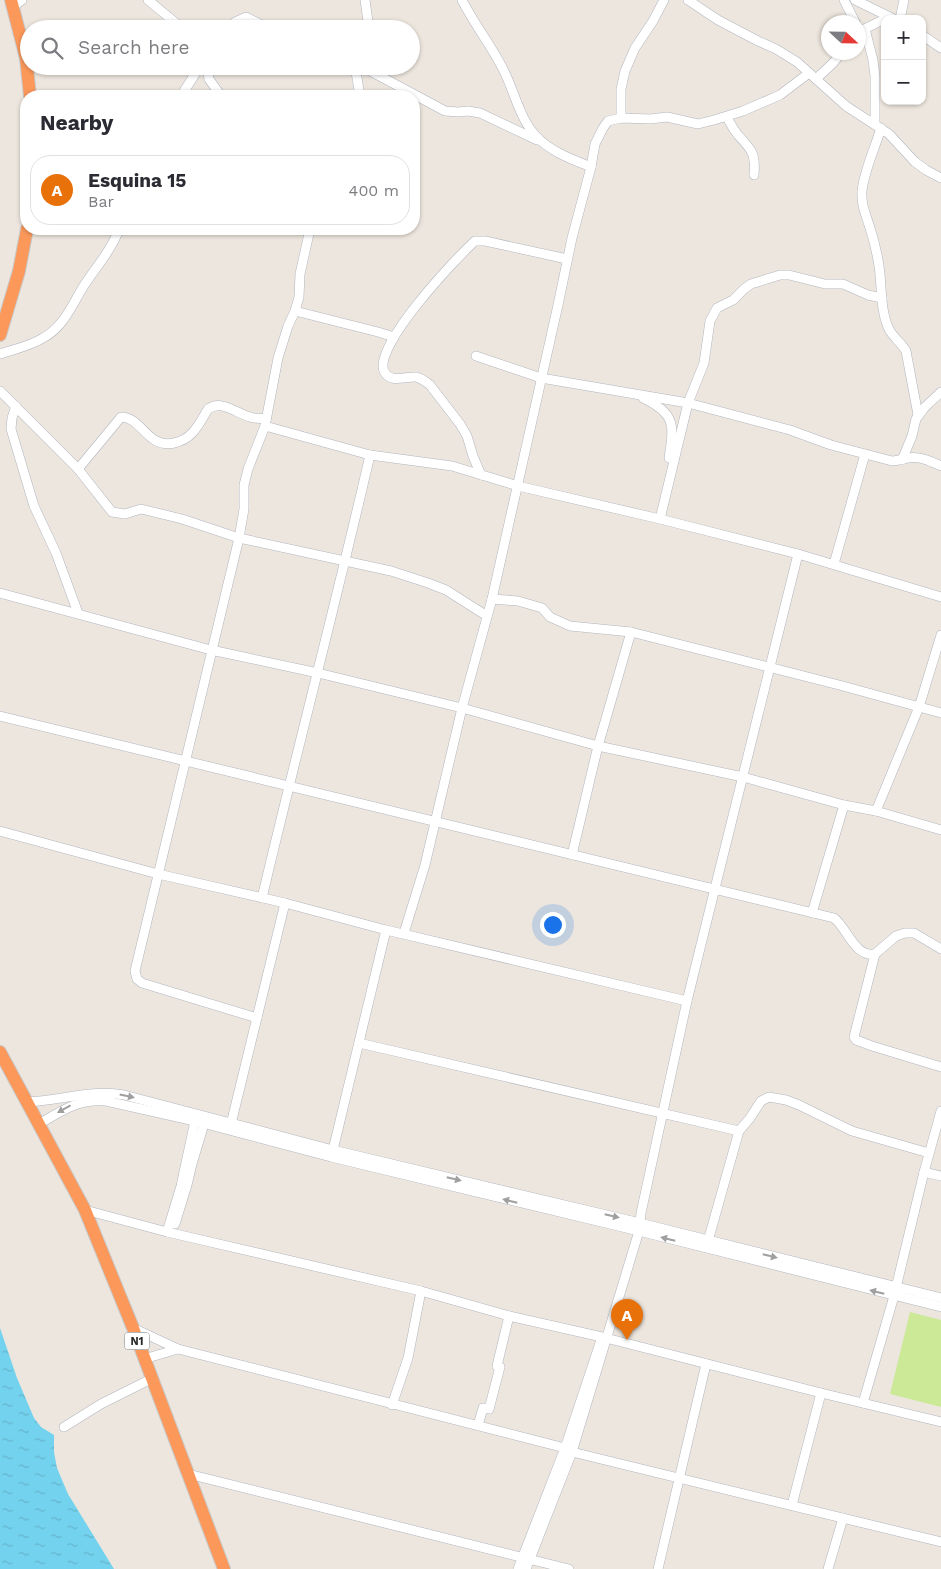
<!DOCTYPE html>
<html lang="en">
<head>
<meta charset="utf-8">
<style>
	:root { --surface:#fff; --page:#f7f7f7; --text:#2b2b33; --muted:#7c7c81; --line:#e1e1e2; --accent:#0b8043 }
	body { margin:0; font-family:"Work Sans",sans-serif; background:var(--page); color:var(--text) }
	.controls { position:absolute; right:15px; top:15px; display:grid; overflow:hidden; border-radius:10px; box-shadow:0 1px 4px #0004 }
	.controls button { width:45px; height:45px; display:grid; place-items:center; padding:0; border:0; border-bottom:1px solid var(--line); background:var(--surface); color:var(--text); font:25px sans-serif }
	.compass { position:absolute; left:821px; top:15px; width:45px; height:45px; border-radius:50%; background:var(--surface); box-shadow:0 1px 4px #0004; rotate:112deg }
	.you { position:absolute; left:552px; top:924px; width:18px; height:18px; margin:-12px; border:4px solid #fff; border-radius:50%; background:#1a73e8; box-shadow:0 0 0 8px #1a73e833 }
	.badge { display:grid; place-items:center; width:32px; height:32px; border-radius:50%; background:var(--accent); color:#fff; font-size:16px; font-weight:700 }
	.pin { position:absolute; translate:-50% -41px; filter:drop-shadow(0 1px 2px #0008) }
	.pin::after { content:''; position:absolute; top:26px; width:18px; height:15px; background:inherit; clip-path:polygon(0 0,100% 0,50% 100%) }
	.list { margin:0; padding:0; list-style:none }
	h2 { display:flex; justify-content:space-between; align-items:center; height:65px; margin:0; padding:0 20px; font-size:21px }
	h2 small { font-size:16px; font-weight:400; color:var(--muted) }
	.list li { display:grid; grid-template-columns:32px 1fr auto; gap:15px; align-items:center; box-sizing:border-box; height:70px; margin:0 10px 10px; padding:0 10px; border:1px solid var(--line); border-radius:20px }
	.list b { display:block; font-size:19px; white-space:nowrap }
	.list p { margin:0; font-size:16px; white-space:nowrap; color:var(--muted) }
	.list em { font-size:16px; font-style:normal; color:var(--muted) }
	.icon { flex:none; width:28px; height:28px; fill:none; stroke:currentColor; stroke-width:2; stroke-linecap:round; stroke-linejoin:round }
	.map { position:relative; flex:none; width:941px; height:1569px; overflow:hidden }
	.search { position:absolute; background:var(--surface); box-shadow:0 1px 4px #0004; left:20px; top:20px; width:400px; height:55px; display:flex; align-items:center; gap:12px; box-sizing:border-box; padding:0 18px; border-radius:28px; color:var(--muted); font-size:19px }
	.panel { position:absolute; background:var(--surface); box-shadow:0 1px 4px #0004; left:20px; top:90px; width:400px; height:145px; border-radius:20px }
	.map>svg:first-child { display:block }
	.pitch { fill:#cbe997 }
	.water { fill:url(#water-ripples) }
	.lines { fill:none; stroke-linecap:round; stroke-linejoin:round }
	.minor-casing { stroke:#b1b5bf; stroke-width:10 }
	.highway-casing { stroke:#c8c8c8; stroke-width:14 }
	.minor { stroke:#fff; stroke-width:9 }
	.highway { stroke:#fb985a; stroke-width:12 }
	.oneway { fill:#a0a0a0 }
	.labels { text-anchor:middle; stroke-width:5; stroke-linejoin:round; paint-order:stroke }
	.shield { fill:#fff; stroke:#6b6b6b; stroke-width:1 }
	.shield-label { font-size:11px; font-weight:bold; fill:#2b2b2b }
</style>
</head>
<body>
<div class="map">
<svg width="941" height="1569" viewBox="0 0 941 1569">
	<defs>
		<pattern id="water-ripples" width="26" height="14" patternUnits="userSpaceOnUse" patternTransform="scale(1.25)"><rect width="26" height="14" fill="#73d2ed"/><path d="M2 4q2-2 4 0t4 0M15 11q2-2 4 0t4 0" fill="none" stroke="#64b4cb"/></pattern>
	</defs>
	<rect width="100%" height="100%" fill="#ede6de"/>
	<path class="pitch" d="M910,1312L941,1320V1407L890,1394Z"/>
	<path class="water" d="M0,1328L17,1378L34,1418L41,1427L54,1435V1452L57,1468L68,1494L114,1569H0Z"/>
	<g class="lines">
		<defs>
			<g id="minor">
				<path d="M148,0L183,29"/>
				<path d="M365,0L369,29"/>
				<path d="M462,0C474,24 491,45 503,69C514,90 519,117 535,135C549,151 571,159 591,167"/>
				<path d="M688,0L718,20L758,41L776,49L797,62L846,106L889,134L915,162L926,170L941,178"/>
				<path d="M844,0L855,22"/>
				<path d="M855,0L894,19"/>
				<path d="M14,6L22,0"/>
				<path d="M900,19L904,0"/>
				<path d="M229,29L235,22L246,17L270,29"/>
				<path d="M865,29L873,60L875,76V124"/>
				<path d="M860,31L885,19"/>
				<path d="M922,35L941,48"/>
				<path d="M207,66L209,79L221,96"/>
				<path d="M357,66L356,72L360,96"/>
				<path d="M361,66L445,111L458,112L468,111L480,113L537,140"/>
				<path d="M816,79L833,63L842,52"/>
				<path d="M181,96L200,66"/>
				<path d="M727,117C730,123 734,130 738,135C752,150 756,154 754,175"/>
				<path d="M621,118V89L625,71L635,48L653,21L664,0"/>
				<path d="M881,128C875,148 864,171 862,191C861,205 866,215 870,228C874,240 877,253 879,266C882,285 880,308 888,327C892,337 901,342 906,351L918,415"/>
				<path d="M882,298L868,295L843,284H825L789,275H780L751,284L744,289L733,300L717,308L710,321L704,363L688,403L790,430L831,445L892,461C898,461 902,459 908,458C920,456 930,461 941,466"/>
				<path d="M295,311L378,332L394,337"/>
				<path d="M0,354C15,349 30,346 43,338C65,326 72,304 85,284C97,266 112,249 119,229"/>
				<path d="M476,356L541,378L688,403L660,519"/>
				<path d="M0,391L78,469L112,512L125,514L141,509L182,519L239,538L391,571L428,583L446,590L487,616"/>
				<path d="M643,398C676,414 674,425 669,458"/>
				<path d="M16,406L12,418L11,429L34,506L56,553L78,613"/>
				<path d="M265,426L370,455L452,466L518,486L660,519L798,554L941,597"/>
				<path d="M902,460L912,436L916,419L925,407L941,392"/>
				<path d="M78,469L121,417C142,417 147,449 174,443C193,439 199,424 208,409C222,399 237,414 250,417C255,419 261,418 266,419"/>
				<path d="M481,475L473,456L467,436L460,424L430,385C425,381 421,378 416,377C406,376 390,384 384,371C373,346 456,258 475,241H485L567,259"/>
				<path d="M834,564L865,454"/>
				<path d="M0,593L211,650L318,673L462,708L598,746L743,777L844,805L876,811L941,830"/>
				<path d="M492,599L518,601L542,608L550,617L570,626L631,632L839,685L941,713"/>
				<path d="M0,716L834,918C848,929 854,957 875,954"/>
				<path d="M876,811L919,707L941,635"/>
				<path d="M0,831L158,874L285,903L386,930L687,1001"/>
				<path d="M572,855L598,746L631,632"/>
				<path d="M262,898C297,750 336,603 370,455"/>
				<path d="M812,913L844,805"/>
				<path d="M404,933L425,865L462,708L492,599L558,305L572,238L591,167L595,144L603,128L608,121L621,118L651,119L667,117L698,124L714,120L743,111L780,95L809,73"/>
				<path d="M941,949L914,933H905L896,936L875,954L854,1037L856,1040L872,1046L941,1067"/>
				<path d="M257,1018L142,983L137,979L135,971L239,538L244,509V485L248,469L265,426L278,358L288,326L295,311L299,297L300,274L310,229"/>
				<path d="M359,1043L739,1131"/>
				<path d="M27,1102C60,1101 90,1089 124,1095L333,1150L636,1222L941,1298"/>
				<path d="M39,1124C63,1110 78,1099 106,1101L195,1121L331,1157L639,1231L941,1307"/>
				<path d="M231,1124L285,903"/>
				<path d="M333,1150L386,930"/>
				<path d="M924,1172L941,1176"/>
				<path d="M85,1210L167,1232L421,1291L509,1316L602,1337L821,1393L941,1422"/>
				<path d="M175,1224L187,1185L192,1164L204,1124"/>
				<path d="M167,1232L181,1186L195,1121"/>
				<path d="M708,1241L739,1131L750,1118L761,1101L769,1097L786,1100L799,1105L852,1131L929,1153"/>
				<path d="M133,1328L178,1349L565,1448L572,1452L941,1542"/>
				<path d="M144,1359L178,1349"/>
				<path d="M863,1403L894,1296L924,1172L941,1111"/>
				<path d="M392,1405L408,1358L421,1291"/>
				<path d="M478,1425L483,1408L489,1409L500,1367L497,1366L509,1316"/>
				<path d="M64,1427L101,1404L151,1379"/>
				<path d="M188,1474L569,1569"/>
				<path d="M792,1505L821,1393"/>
				<path d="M518,1569L565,1448L601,1340"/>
				<path d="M526,1569L572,1452L639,1231L641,1213L687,1001L798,554"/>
				<path d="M658,1569L706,1364"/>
				<path d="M828,1569L843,1518"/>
			</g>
			<g id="highway">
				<path d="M11,0L26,58L30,96"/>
				<path d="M0,335L19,271L27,229"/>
				<path d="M0,1052L85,1210L133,1328L224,1569"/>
			</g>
		</defs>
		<use href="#minor" class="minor-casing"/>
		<use href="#highway" class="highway-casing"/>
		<use href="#minor" class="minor"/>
		<use href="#highway" class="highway"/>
	</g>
	<defs><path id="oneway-solid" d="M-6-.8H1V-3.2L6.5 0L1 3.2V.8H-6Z" transform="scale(1.25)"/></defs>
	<g class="oneway">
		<use href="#oneway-solid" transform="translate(127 1096) rotate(12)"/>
		<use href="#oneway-solid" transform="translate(64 1109) rotate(151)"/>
		<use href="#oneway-solid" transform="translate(454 1179) rotate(13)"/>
		<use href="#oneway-solid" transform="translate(510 1201) rotate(-166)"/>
		<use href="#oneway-solid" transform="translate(612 1216) rotate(13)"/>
		<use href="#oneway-solid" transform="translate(668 1239) rotate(-166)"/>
		<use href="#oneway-solid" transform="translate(770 1256) rotate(14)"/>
		<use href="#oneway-solid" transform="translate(877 1292) rotate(-166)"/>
	</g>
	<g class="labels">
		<rect class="shield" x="124.5" y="1332.5" width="25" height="17" rx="4"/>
		<g class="shield-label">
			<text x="137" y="1345">N1</text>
		</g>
	</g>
</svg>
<div class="controls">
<button>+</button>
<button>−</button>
</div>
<svg class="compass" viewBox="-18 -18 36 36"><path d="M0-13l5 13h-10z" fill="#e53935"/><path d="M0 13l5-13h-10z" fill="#7c7c81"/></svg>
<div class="you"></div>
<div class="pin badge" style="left:627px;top:1340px;background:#e8710a">A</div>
<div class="search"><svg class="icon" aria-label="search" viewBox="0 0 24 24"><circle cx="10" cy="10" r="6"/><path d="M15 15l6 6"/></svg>Search here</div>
<section class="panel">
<h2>Nearby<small></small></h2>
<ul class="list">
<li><span class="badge" style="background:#e8710a">A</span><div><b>Esquina 15</b><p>Bar</p></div><em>400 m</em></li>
</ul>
</section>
</div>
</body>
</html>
